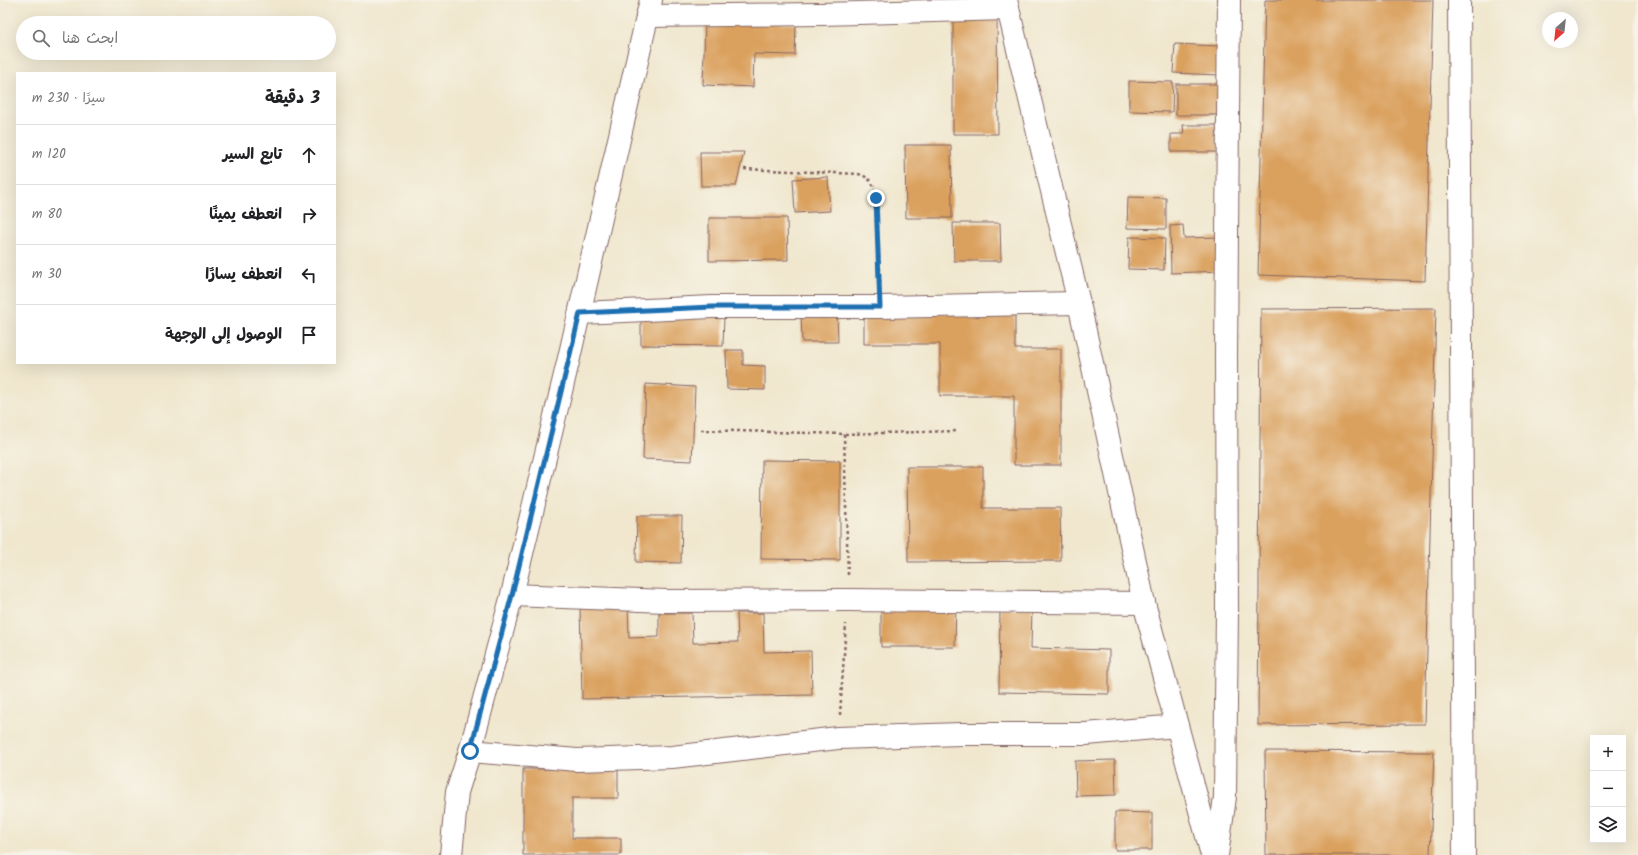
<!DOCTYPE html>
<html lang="ar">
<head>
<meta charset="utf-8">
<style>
	:root { --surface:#fff; --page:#f2f2f2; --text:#202124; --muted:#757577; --line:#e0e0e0 }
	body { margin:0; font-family:Kalam,"Playpen Sans Arabic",sans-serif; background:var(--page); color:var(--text); direction:rtl }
	.controls { position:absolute; right:12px; bottom:12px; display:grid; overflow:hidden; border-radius:0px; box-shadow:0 4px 16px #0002 }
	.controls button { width:36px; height:36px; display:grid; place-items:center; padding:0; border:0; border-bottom:1px solid var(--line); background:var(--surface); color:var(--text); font:20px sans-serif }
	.compass { position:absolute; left:1542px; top:12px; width:36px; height:36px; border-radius:50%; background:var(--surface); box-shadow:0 4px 16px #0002; rotate:207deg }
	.stop { position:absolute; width:12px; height:12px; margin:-9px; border:3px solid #1f6fb2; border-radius:50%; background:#fff }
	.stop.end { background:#1f6fb2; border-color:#fff; box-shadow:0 1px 4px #0008 }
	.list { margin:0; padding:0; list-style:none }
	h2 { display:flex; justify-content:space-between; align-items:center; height:52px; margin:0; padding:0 16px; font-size:17px }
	h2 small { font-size:13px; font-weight:400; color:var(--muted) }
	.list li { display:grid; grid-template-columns:26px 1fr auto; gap:12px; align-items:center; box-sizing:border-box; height:60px; padding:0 16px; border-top:1px solid var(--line) }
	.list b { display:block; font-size:15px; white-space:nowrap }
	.list em { font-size:13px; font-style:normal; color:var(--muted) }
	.icon { flex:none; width:22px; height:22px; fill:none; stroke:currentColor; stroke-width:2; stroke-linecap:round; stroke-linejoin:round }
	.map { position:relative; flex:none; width:1638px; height:855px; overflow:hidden; direction:ltr }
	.search { position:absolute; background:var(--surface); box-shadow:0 4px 16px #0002; left:16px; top:16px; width:320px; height:44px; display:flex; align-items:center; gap:10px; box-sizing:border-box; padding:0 14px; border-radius:22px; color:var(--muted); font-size:15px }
	.panel { position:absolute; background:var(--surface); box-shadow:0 4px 16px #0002; left:16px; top:72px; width:320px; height:292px; border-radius:0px; direction:rtl }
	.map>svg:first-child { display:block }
	.building { fill:#daa05d }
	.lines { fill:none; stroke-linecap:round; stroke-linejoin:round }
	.minor-casing { stroke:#846564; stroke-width:24 }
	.path { stroke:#846564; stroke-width:2.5; stroke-dasharray:3 3; stroke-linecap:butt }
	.minor { stroke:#fff; stroke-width:22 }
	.route { stroke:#1f6fb2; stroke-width:5 }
</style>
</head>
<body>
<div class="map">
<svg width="1638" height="855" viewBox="0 0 1638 855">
	<rect width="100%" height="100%" fill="#f7f3e8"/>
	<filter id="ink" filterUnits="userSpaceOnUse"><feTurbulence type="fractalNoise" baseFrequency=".025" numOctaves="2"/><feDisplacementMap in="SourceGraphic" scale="8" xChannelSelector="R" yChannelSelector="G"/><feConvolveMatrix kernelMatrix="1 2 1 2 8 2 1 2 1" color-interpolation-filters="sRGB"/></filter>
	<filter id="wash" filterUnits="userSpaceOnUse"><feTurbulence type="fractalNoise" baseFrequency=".012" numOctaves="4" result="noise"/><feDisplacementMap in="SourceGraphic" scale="16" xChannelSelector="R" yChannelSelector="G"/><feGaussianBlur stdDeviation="0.9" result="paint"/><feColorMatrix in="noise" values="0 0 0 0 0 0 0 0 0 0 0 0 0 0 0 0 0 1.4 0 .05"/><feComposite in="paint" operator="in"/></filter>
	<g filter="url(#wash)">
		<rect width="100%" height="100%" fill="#f0e7ce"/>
		<g id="blocks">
			<g class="building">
				<path d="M1265,0H1433L1425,281L1258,275Z"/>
				<path d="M953,18H997L998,134H953Z"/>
				<path d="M705,21L796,24L795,55L754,54L753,87L703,85Z"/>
				<path d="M1175,44L1219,46L1218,75L1173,73Z"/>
				<path d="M1129,81L1173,82L1172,112L1129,111Z"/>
				<rect x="1176" y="84" width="42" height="31"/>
				<path d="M1183,125H1218L1219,152H1171V134H1184Z"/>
				<path d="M905,145H951L952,218H906Z"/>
				<path d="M700,152H744L736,186H701Z"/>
				<path d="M828,177L830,211L795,213L793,179Z"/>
				<path d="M1128,197L1166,198V229L1127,228Z"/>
				<path d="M709,218H787L788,260L709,261Z"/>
				<path d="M953,223H1000L1001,261H954Z"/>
				<path d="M1183,225L1184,238L1221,237L1222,271L1171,273L1170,226Z"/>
				<path d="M1129,237L1165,238L1164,270L1128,269Z"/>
				<path d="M1436,308L1425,724L1258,725L1261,309Z"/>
				<path d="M864,313H1015V349H1061V465H1014V396H940V344H864Z"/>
				<path d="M641,314L724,316L723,346L641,345Z"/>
				<path d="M801,314H837L838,342H802Z"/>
				<path d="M726,350H743V365L765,366V390L727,389Z"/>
				<path d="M646,384L695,387L692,461L643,459Z"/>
				<path d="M762,460L840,461V560L761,559Z"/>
				<path d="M907,467H983V508H1060L1061,561L908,562Z"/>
				<path d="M637,516H682L681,563L636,562Z"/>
				<path d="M956,601L955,647H881V604Z"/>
				<path d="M628,603L629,638L659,637V613H692L693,643L738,642L737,613H763L764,652L811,651L812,695L582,699L580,604Z"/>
				<path d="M1000,608H1032L1031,648L1109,650V694L999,692Z"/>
				<path d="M1265,751L1434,752L1430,855H1266Z"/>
				<path d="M1115,760L1116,795L1076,796L1075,761Z"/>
				<path d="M523,769H618V798H572V838H621V855H523Z"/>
				<path d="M1115,812L1152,813V850H1115Z"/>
			</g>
		</g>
	</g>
	<g filter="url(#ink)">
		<use href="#blocks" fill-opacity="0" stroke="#846564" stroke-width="1"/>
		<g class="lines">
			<defs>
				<g id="minor">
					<path d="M1006,0L1079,303L1144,603L1212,855"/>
					<path d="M1459,0L1464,855"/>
					<path d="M647,16L821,14L1008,9"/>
					<path d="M580,313L712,307H880L1079,303"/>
					<path d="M512,595L666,601L848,600L1144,603"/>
					<path d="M470,751L577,760L672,757L838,738L962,734H1086L1177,726"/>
					<path d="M451,855L457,792L470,751L512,595L569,358L651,0"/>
					<path d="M1217,855L1225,797L1227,611L1226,354L1229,0"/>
				</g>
			</defs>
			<use href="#minor" class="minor-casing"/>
			<g class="path">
				<path d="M744,169L858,174C867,176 871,180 875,189L880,284"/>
				<path d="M701,430L844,434L958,431"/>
				<path d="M844,434L848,575"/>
				<path d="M840,715L846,624"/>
			</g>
			<use href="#minor" class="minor"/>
		</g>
	</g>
	<g class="lines" filter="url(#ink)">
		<path class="route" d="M470,751L512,595L580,313L712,307H880L876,198"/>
	</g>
</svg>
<div class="controls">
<button>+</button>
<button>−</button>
<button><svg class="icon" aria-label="layers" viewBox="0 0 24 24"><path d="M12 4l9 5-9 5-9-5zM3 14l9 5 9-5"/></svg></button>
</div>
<svg class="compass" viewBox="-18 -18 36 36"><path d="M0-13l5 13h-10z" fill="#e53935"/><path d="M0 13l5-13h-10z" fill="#757577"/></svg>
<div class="stop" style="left:470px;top:751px"></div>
<div class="stop end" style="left:876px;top:198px"></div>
<div class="search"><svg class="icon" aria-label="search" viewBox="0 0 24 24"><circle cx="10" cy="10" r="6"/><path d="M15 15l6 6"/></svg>ابحث هنا</div>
<section class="panel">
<h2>3 دقيقة<small>سيرًا · 230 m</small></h2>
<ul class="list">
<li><svg class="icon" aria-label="ahead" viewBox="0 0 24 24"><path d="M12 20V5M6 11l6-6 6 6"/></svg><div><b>تابع السير</b></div><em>120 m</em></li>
<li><svg class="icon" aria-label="right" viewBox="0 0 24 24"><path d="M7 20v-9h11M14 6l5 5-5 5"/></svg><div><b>انعطف يمينًا</b></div><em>80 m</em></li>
<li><svg class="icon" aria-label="left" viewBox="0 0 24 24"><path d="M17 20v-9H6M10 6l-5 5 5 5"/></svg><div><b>انعطف يسارًا</b></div><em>30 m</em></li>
<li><svg class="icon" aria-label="arrive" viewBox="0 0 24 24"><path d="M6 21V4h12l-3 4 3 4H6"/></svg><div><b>الوصول إلى الوجهة</b></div></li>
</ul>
</section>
</div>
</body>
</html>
